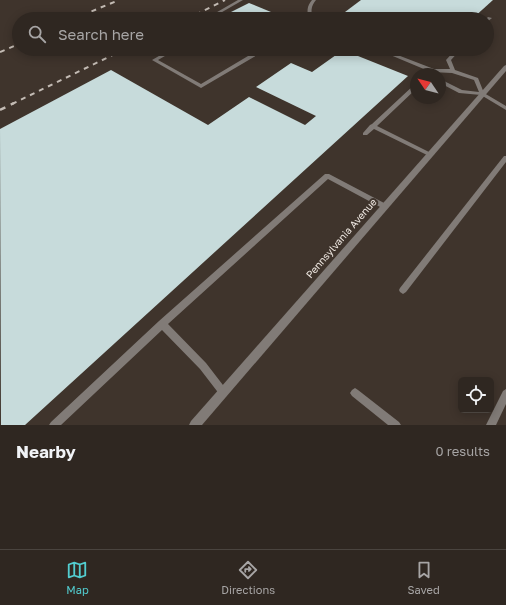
<!DOCTYPE html>
<html lang="en">
<head>
<meta charset="utf-8">
<style>
	:root { --surface:#2f2721; --page:#3b332e; --text:#f1f3f6; --muted:#a7a5a5; --line:#4a443f; --accent:#52cdd0 }
	body { margin:0; font-family:"Golos Text",sans-serif; background:var(--page); color:var(--text) }
	.controls { position:absolute; right:12px; bottom:12px; display:grid; overflow:hidden; border-radius:6px; box-shadow:0 2px 10px #0003 }
	.controls button { width:36px; height:36px; display:grid; place-items:center; padding:0; border:0; border-bottom:1px solid var(--line); background:var(--surface); color:var(--text); font:20px sans-serif }
	.compass { position:absolute; left:410px; top:68px; width:36px; height:36px; border-radius:50%; background:var(--surface); box-shadow:0 2px 10px #0003; rotate:305deg }
	.list { margin:0; padding:0; list-style:none }
	h2 { display:flex; justify-content:space-between; align-items:center; height:52px; margin:0; padding:0 16px; font-size:17px }
	h2 small { font-size:13px; font-weight:400; color:var(--muted) }
	.icon { flex:none; width:22px; height:22px; fill:none; stroke:currentColor; stroke-width:2; stroke-linecap:round; stroke-linejoin:round }
	.map { position:relative; flex:none; width:506px; height:425px; overflow:hidden }
	.search { position:absolute; background:var(--surface); box-shadow:0 2px 10px #0003; left:12px; right:12px; top:12px; height:44px; display:flex; align-items:center; gap:10px; box-sizing:border-box; padding:0 14px; border-radius:22px; color:var(--muted); font-size:15px }
	.sheet { height:124px; background:var(--surface) }
	nav { display:flex; justify-content:space-around; align-items:center; box-sizing:border-box; height:56px; border-top:1px solid var(--line); background:var(--surface); font-size:11px; color:var(--muted) }
	nav a { display:grid; justify-items:center; gap:2px }
	nav .on { color:var(--accent) }
	.map>svg:first-child { display:block }
	.building { fill:#c7dbdb }
	.lines { fill:none; stroke-linecap:round; stroke-linejoin:round }
	.lane { fill:#817b77; fill-rule:evenodd }
	.street { fill:#817b77; fill-rule:evenodd }
	.rail-far1 { stroke:#c3bbb4; stroke-width:2; stroke-dasharray:5 5; stroke-linecap:butt }
	.rail { stroke:#c3bbb4; stroke-width:2.5; stroke-dasharray:6 6; stroke-linecap:butt }
	.labels { text-anchor:middle; stroke-width:4; stroke-linejoin:round; paint-order:stroke }
	.street-label { font-size:10px; fill:#eee7e1; stroke:#3f342c }
</style>
</head>
<body>
<div class="map">
<svg width="506" height="425" viewBox="0 0 506 425">
	<rect width="100%" height="100%" fill="#3f342c"/>
	<g class="building">
		<path d="M361,0H493L472,19L337,18Z"/>
		<path d="M249,3L288,19H226L221,17Z"/>
		<path d="M420,49H439L433,54Z"/>
		<path d="M343,50L408,76L25,425H1L0,129L111,70L208,125L249,97L305,125L316,116L256,87L291,63L312,72Z"/>
	</g>
	<g class="lines">
		<g class="lane">
			<path d="M238,0H243L210,19H205Z"/>
			<path d="M312,0H316C311,6 310,12 314,19H310C306,12 307,6 312,0Z"/>
			<path d="M488,17L492,18L487,22L486,19Z"/>
			<path d="M171,49H177L158,60L201,84L260,49H269L264,51L201,88L152,60Z"/>
			<path d="M376,49H382L434,69H450L446,60L456,49H461L451,60L455,70L478,78L484,93L506,106V110L481,95L459,93L440,83V79L462,90L479,92L474,80L452,73L431,72Z"/>
			<path d="M416,84V89L377,126L431,153L432,154L431,155H427L374,129L367,135H363V133L370,125L372,124L414,85Z"/>
			<path d="M504,156H506V162L406,292L403,294L400,292L399,290L400,288Z"/>
			<path d="M325,174H329L386,204L387,206L386,208H382L328,179L168,324L206,363L226,389L228,392L226,395L223,397L220,395L200,369L162,330L61,425H49L51,422L159,321Z"/>
			<path d="M355,388L358,390L399,422L401,425H388L352,396L350,393L352,390Z"/>
			<path d="M506,389V404L496,425H486L503,391Z"/>
		</g>
		<path class="street" d="M506,65V71L202,425H189L191,421L504,66Z"/>
		<g class="rail-far1">
			<path d="M73,19L119,0"/>
			<path d="M187,19L225,0"/>
			<path d="M0,52L19,44"/>
			<path d="M12,104L125,49"/>
		</g>
		<path class="rail" d="M0,110L14,103"/>
	</g>
	<g class="labels">
		<g class="street-label">
			<text transform="translate(341 238) rotate(-49)" y="4">Pennsylvania Avenue</text>
		</g>
	</g>
</svg>
<div class="controls">
<button><svg class="icon" aria-label="locate" viewBox="0 0 24 24"><circle cx="12" cy="12" r="6"/><path d="M12 2v4M12 18v4M2 12h4M18 12h4"/></svg></button>
</div>
<svg class="compass" viewBox="-18 -18 36 36"><path d="M0-13l5 13h-10z" fill="#e53935"/><path d="M0 13l5-13h-10z" fill="#a7a5a5"/></svg>
<div class="search"><svg class="icon" aria-label="search" viewBox="0 0 24 24"><circle cx="10" cy="10" r="6"/><path d="M15 15l6 6"/></svg>Search here</div>
</div>
<section class="sheet">
<h2>Nearby<small>0 results</small></h2>
<ul class="list">
</ul>
</section>
<nav>
<a class="on"><svg class="icon" aria-label="map" viewBox="0 0 24 24"><path d="M3 6l6-2 6 2 6-2v14l-6 2-6-2-6 2zM9 4v14M15 6v14"/></svg>Map</a>
<a><svg class="icon" aria-label="directions" viewBox="0 0 24 24"><path d="M12 3l9 9-9 9-9-9zM9 14v-3h6M13 9l2 2-2 2"/></svg>Directions</a>
<a><svg class="icon" aria-label="saved" viewBox="0 0 24 24"><path d="M7 4h10v16l-5-4-5 4z"/></svg>Saved</a>
</nav>
</body>
</html>
